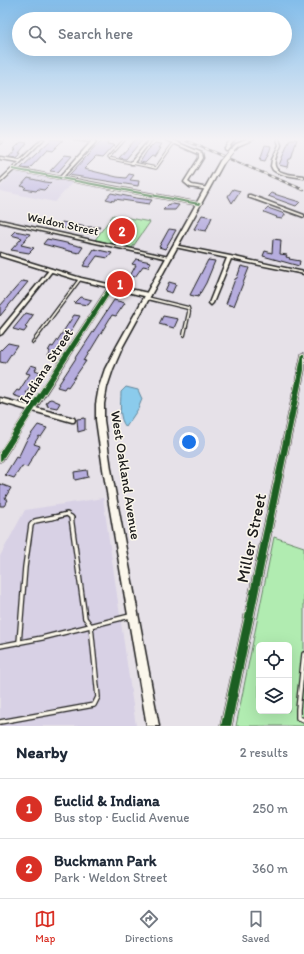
<!DOCTYPE html>
<html lang="en">
<head>
<meta charset="utf-8">
<style>
	:root { --surface:#fff; --page:#f6f6f7; --text:#1f2937; --muted:#747a83; --line:#e0e1e3; --accent:#d93025 }
	body { margin:0; font-family:Itim,sans-serif; background:var(--page); color:var(--text) }
	.controls { position:absolute; right:12px; bottom:12px; display:grid; overflow:hidden; border-radius:6px; box-shadow:0 4px 16px #0002 }
	.controls button { width:36px; height:36px; display:grid; place-items:center; padding:0; border:0; border-bottom:1px solid var(--line); background:var(--surface); color:var(--text); font:20px sans-serif }
	.you { position:absolute; left:189px; top:442px; width:14px; height:14px; margin:-10px; border:3px solid #fff; border-radius:50%; background:#1a73e8; box-shadow:0 0 0 6px #1a73e833 }
	.badge { display:grid; place-items:center; width:26px; height:26px; border-radius:50%; background:var(--accent); color:#fff; font-size:13px; font-weight:700 }
	.pin { position:absolute; translate:-50% -50%; border:2px solid #fff; box-shadow:0 1px 4px #0006 }
	.list { margin:0; padding:0; list-style:none }
	h2 { display:flex; justify-content:space-between; align-items:center; height:52px; margin:0; padding:0 16px; font-size:17px }
	h2 small { font-size:13px; font-weight:400; color:var(--muted) }
	.list li { display:grid; grid-template-columns:26px 1fr auto; gap:12px; align-items:center; box-sizing:border-box; height:60px; padding:0 16px; border-top:1px solid var(--line) }
	.list b { display:block; font-size:15px; white-space:nowrap }
	.list p { margin:0; font-size:13px; white-space:nowrap; color:var(--muted) }
	.list em { font-size:13px; font-style:normal; color:var(--muted) }
	.icon { flex:none; width:22px; height:22px; fill:none; stroke:currentColor; stroke-width:2; stroke-linecap:round; stroke-linejoin:round }
	.map { position:relative; flex:none; width:304px; height:726px; overflow:hidden }
	.search { position:absolute; background:var(--surface); box-shadow:0 4px 16px #0002; left:12px; right:12px; top:12px; height:44px; display:flex; align-items:center; gap:10px; box-sizing:border-box; padding:0 14px; border-radius:22px; color:var(--muted); font-size:15px }
	.sheet { height:172px; background:var(--surface) }
	nav { display:flex; justify-content:space-around; align-items:center; box-sizing:border-box; height:56px; border-top:1px solid var(--line); background:var(--surface); font-size:11px; color:var(--muted) }
	nav a { display:grid; justify-items:center; gap:2px }
	nav .on { color:var(--accent) }
	.map>svg:first-child { display:block }
	.built { fill:#d8d1e5 }
	.green { fill:#b1ecb1; stroke:#668466; fill-rule:evenodd }
	.water { fill:#8bcbec; stroke:#5f8599 }
	.building { fill:#b6adde; stroke:#1c1c1c }
	.lines { fill:none; stroke-linecap:round; stroke-linejoin:round }
	.service-far3-casing { stroke:#1c1c1c; stroke-width:3.5 }
	.service-far2-casing { stroke:#1c1c1c; stroke-width:4.5 }
	.service-far1-casing { stroke:#1c1c1c; stroke-width:6 }
	.service-casing { stroke:#1c1c1c; stroke-width:6 }
	.minor-casing { stroke:#1c1c1c; stroke-width:3 }
	.tertiary-casing { stroke:#1c1c1c; stroke-width:3 }
	.secondary-casing { stroke:#1c1c1c; stroke-width:3 }
	.service-far3 { stroke:#fbf7ec; stroke-width:1.5 }
	.service-far2 { stroke:#fbf7ec; stroke-width:2 }
	.service-far1 { stroke:#fbf7ec; stroke-width:3 }
	.service { stroke:#fbf7ec; stroke-width:3.5 }
	.minor { fill:#fbf7ec; fill-rule:evenodd }
	.tertiary { fill:#fbf7ec; fill-rule:evenodd }
	.secondary { fill:#fbf7ec; fill-rule:evenodd }
	.rail-casing { stroke:#1c1c1c; stroke-width:2.5 }
	.rail { stroke:#fbf7ec; stroke-width:1.5; stroke-dasharray:4; stroke-linecap:butt }
	.secondary-bridge-casing { stroke:#1c1c1c; stroke-width:6; stroke-linecap:butt }
	.secondary-bridge { stroke:#fbf7ec; stroke-width:4.5 }
	.cycleway-casing { stroke:#fbf7ec; stroke-width:2 }
	.cycleway { fill:#1b5e20; fill-rule:evenodd }
	.labels { text-anchor:middle; stroke-width:3; stroke-linejoin:round; paint-order:stroke }
	.far-street-label { font-size:12px; fill:#1c1c1c; stroke:#fbf7ec }
	.street-label { font-size:14px; fill:#1c1c1c; stroke:#fbf7ec }
	.near-street-label { font-size:17px; fill:#1c1c1c; stroke:#fbf7ec }
</style>
</head>
<body>
<div class="map">
<svg width="304" height="726" viewBox="0 0 304 726">
	<rect width="100%" height="100%" fill="#e6e1e8"/>
	<filter id="ink" filterUnits="userSpaceOnUse"><feTurbulence type="fractalNoise" baseFrequency=".025" numOctaves="2"/><feDisplacementMap in="SourceGraphic" scale="8" xChannelSelector="R" yChannelSelector="G"/><feConvolveMatrix kernelMatrix="1 2 1 2 8 2 1 2 1" color-interpolation-filters="sRGB"/></filter>
	<g filter="url(#ink)">
		<g class="built">
			<path d="M15,172L73,182L55,202L0,191V187Z"/>
			<path d="M103,498L136,726H0V556L25,510Z"/>
		</g>
		<g class="green">
			<path d="M113,215L150,222L132,248L95,240Z"/>
			<path d="M274,537L304,547V726H236ZM259,645H289V711H259Z"/>
		</g>
		<path class="water" d="M126,387L138,390L142,399L138,409L126,427C118,418 121,404 121,392Z"/>
		<g class="building">
			<path d="M52,139L63,140L52,151L47,150L29,169L21,168Z"/>
			<path d="M103,139L110,140L107,144L114,145L102,158L96,157L84,169L117,177L126,178L129,174L134,175L130,180L139,181L138,186L69,175Z"/>
			<path d="M136,139L142,140L126,159L119,158Z"/>
			<path d="M290,139H297L291,159H289L287,167L279,165Z"/>
			<path d="M21,142L27,143L19,153H21L19,156L16,158L9,157L16,149H14Z"/>
			<path d="M155,143L162,144L159,148H161L155,157L152,156L145,163L140,162L147,151Z"/>
			<path d="M265,145L271,146L270,150L265,161L260,160Z"/>
			<path d="M65,155L72,156L58,172L50,171Z"/>
			<path d="M28,178L45,182L51,183L44,190L38,189L36,191L24,189L26,187L21,186Z"/>
			<path d="M233,189L240,191L232,203L228,196Z"/>
			<path d="M111,193L136,198L152,200L149,204L115,199L114,201L106,199Z"/>
			<path d="M271,193L290,199L300,202L296,206L268,196Z"/>
			<path d="M169,204H172L179,205L175,210H163Z"/>
			<path d="M268,208L285,214V215L282,219L276,218L277,217L264,212Z"/>
			<path d="M202,215L212,217L206,231L194,229Z"/>
			<path d="M62,222L86,227H100L96,232L91,234L58,227Z"/>
			<path d="M169,229L176,230L165,249L159,247Z"/>
			<path d="M15,231L30,234L21,245L34,248L29,253L11,250L22,238L11,235Z"/>
			<path d="M47,239L62,242L83,247L79,253L69,251L43,244Z"/>
			<path d="M273,239L281,240L280,254L287,255L286,257L290,258L289,259L300,261L299,266L263,256L265,251L272,253Z"/>
			<path d="M94,249L112,253L108,258L97,256L89,267L83,266Z"/>
			<path d="M136,259L151,262L148,267L143,266L135,277L130,276L136,265L132,264Z"/>
			<path d="M208,260L215,261L206,283L198,297L190,295Z"/>
			<path d="M241,266L249,268L234,306L226,304L235,279L237,278Z"/>
			<path d="M22,281L28,282L0,316V306Z"/>
			<path d="M169,282L176,284L172,293L165,291Z"/>
			<path d="M80,297L92,300L88,305L74,303Z"/>
			<path d="M114,300L125,303L116,316L112,315L84,361H86L68,387L66,386L64,389L57,387Z"/>
			<path d="M26,313L33,315L25,327L27,328L24,332L13,329Z"/>
			<path d="M74,315L80,316L68,336L53,358L47,356L50,351H48L51,346L53,347Z"/>
			<path d="M163,316L178,319L174,328L159,324Z"/>
			<path d="M8,343L17,345L5,363L0,362V351Z"/>
			<path d="M31,365L37,367L35,370L40,372L26,393L30,395L27,400L13,395L17,390L19,391L30,374L26,373Z"/>
			<path d="M51,399L60,403L57,408L47,406L48,404H46L48,400Z"/>
			<path d="M85,418V430L78,432L77,419Z"/>
			<path d="M38,425L47,428L41,437L39,436L34,444L40,446L27,467L22,466L14,478L5,475L16,457L18,458L26,441Z"/>
			<path d="M87,470L88,477L75,480L74,472Z"/>
			<path d="M0,484L11,488L5,498L8,500L4,506H0Z"/>
		</g>
		<g class="lines">
			<defs>
				<g id="service-far3">
					<path d="M125,139L108,158L156,168L173,144L176,143"/>
					<path d="M0,143L5,139"/>
				</g>
				<g id="service-far2">
					<path d="M147,298L188,308L189,312L184,335"/>
					<path d="M33,342L80,279"/>
				</g>
				<path id="service-far1" d="M51,518L67,514L72,518"/>
				<g id="service">
					<path d="M19,643L25,567L31,525L35,521L55,517"/>
					<path d="M0,646L42,638L130,616"/>
					<path d="M304,654L298,709V718L304,720"/>
					<path d="M0,722L94,705L98,697L91,626L85,618L71,517"/>
				</g>
				<g id="minor">
					<path d="M42,139H44L15,168L60,177L91,142L75,140L74,139L93,141L95,139H97L95,143L63,177L199,203L201,204L199,205L14,170L0,183V180L19,162L0,159V157L20,160Z"/>
					<path d="M150,139H152L133,164H131V162Z"/>
					<path d="M166,139H169L202,153L203,158L188,182L192,185L208,188V190L190,187L184,182L199,158V154L166,140Z"/>
					<path d="M277,139H279L281,145C279,151 273,160 275,166C277,175 297,175 304,176V178L285,175L276,172L273,170L271,166L272,160L279,145Z"/>
					<path d="M248,195H250L304,215V217L248,197Z"/>
					<path d="M0,220L169,257L171,258L169,259L0,222Z"/>
					<path d="M174,245L230,256L304,272V274L231,259L213,303L211,305L209,303L227,258L175,247H174Z"/>
					<path d="M50,269H51L53,270L2,334L0,335V330Z"/>
					<path d="M110,285H114V286L36,408L74,418L75,420L74,422H72L33,411L2,460L0,461V453L28,410L0,402V398L31,406Z"/>
				</g>
				<g id="tertiary">
					<path d="M0,253L81,278L148,293L151,295L148,297L78,280L0,256Z"/>
					<path d="M302,354H304V370L231,726H221Z"/>
				</g>
				<g id="secondary">
					<path d="M231,139H235L227,150H225L224,149Z"/>
					<path d="M249,139H254L238,146L232,152L229,151L236,144Z"/>
					<path d="M220,161L224,162L123,346L113,369L107,387L104,404V420L111,469L159,726H147L103,469L96,420V404L99,387L105,369L117,346Z"/>
				</g>
			</defs>
			<use href="#service-far3" class="service-far3-casing"/>
			<use href="#service-far2" class="service-far2-casing"/>
			<use href="#service-far1" class="service-far1-casing"/>
			<use href="#service" class="service-casing"/>
			<use href="#minor" class="minor-casing"/>
			<use href="#tertiary" class="tertiary-casing"/>
			<use href="#secondary" class="secondary-casing"/>
			<use href="#service-far3" class="service-far3"/>
			<use href="#service-far2" class="service-far2"/>
			<use href="#service-far1" class="service-far1"/>
			<use href="#service" class="service"/>
			<use href="#minor" class="minor"/>
			<use href="#tertiary" class="tertiary"/>
			<use href="#secondary" class="secondary"/>
			<defs>
				<path id="rail" d="M182,139L304,190"/>
			</defs>
			<use href="#rail" class="rail-casing"/>
			<use href="#rail" class="rail"/>
			<defs>
				<path id="secondary-bridge" d="M222,162L231,151"/>
			</defs>
			<use href="#secondary-bridge" class="secondary-bridge-casing"/>
			<use href="#secondary-bridge" class="secondary-bridge"/>
			<defs>
				<g id="cycleway">
					<path d="M12,168L199,203L201,204L199,205L13,170H12Z"/>
					<path d="M112,284L115,286L114,287L2,460L0,461V452L110,285Z"/>
					<path d="M302,354H304V370L231,726H221Z"/>
				</g>
			</defs>
			<use href="#cycleway" class="cycleway-casing"/>
			<use href="#cycleway" class="cycleway"/>
		</g>
	</g>
	<linearGradient id="sky" x2="0" y2="1"><stop stop-color="#83bdea"/><stop offset="0.58" stop-color="#f4f2f5"/><stop offset="1" stop-color="#f4f2f5" stop-opacity="0"/></linearGradient>
	<rect width="304" height="240" fill="url(#sky)"/>
	<g class="labels">
		<g class="far-street-label">
			<text transform="translate(63 224) rotate(12)" y="4">Weldon Street</text>
		</g>
		<g class="street-label">
			<text transform="translate(46 366) rotate(-57)" y="5">Indiana Street</text>
			<text transform="translate(126 475) rotate(81)" y="5">West Oakland Avenue</text>
		</g>
		<g class="near-street-label">
			<text transform="translate(251 538) rotate(-78)" y="6">Miller Street</text>
		</g>
	</g>
</svg>
<div class="controls">
<button><svg class="icon" aria-label="locate" viewBox="0 0 24 24"><circle cx="12" cy="12" r="6"/><path d="M12 2v4M12 18v4M2 12h4M18 12h4"/></svg></button>
<button><svg class="icon" aria-label="layers" viewBox="0 0 24 24"><path d="M12 4l9 5-9 5-9-5zM3 14l9 5 9-5"/></svg></button>
</div>
<div class="you"></div>
<div class="pin badge" style="left:120px;top:284px">1</div>
<div class="pin badge" style="left:122px;top:231px">2</div>
<div class="search"><svg class="icon" aria-label="search" viewBox="0 0 24 24"><circle cx="10" cy="10" r="6"/><path d="M15 15l6 6"/></svg>Search here</div>
</div>
<section class="sheet">
<h2>Nearby<small>2 results</small></h2>
<ul class="list">
<li><span class="badge">1</span><div><b>Euclid &amp; Indiana</b><p>Bus stop · Euclid Avenue</p></div><em>250 m</em></li>
<li><span class="badge">2</span><div><b>Buckmann Park</b><p>Park · Weldon Street</p></div><em>360 m</em></li>
</ul>
</section>
<nav>
<a class="on"><svg class="icon" aria-label="map" viewBox="0 0 24 24"><path d="M3 6l6-2 6 2 6-2v14l-6 2-6-2-6 2zM9 4v14M15 6v14"/></svg>Map</a>
<a><svg class="icon" aria-label="directions" viewBox="0 0 24 24"><path d="M12 3l9 9-9 9-9-9zM9 14v-3h6M13 9l2 2-2 2"/></svg>Directions</a>
<a><svg class="icon" aria-label="saved" viewBox="0 0 24 24"><path d="M7 4h10v16l-5-4-5 4z"/></svg>Saved</a>
</nav>
</body>
</html>
